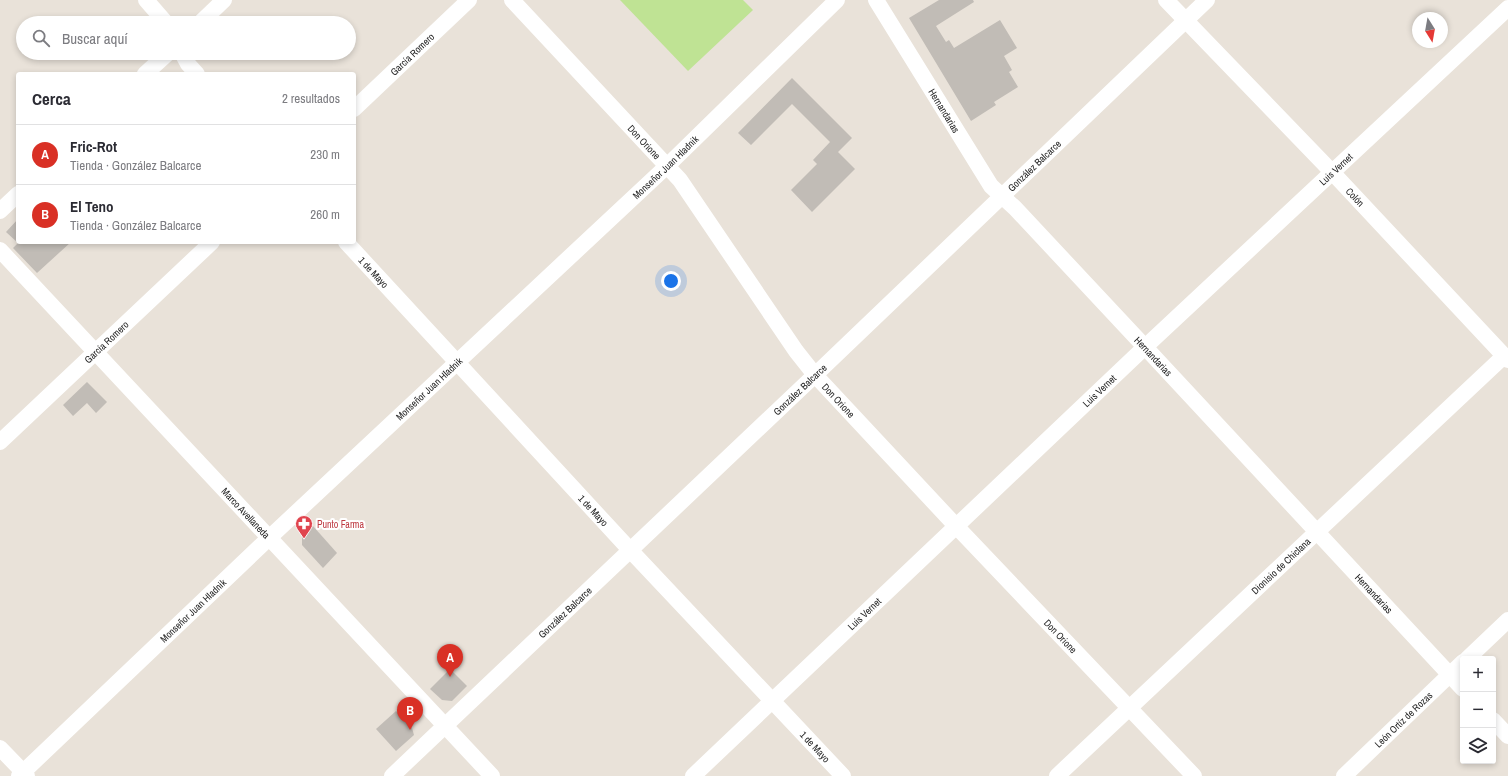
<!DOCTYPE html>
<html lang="es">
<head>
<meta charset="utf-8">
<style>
	:root { --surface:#fff; --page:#f7f7f7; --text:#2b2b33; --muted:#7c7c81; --line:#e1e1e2; --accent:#d93025 }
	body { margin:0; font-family:"Archivo Narrow",sans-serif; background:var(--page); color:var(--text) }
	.controls { position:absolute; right:12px; bottom:12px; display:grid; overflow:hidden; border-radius:4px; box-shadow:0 2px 6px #0003 }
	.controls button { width:36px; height:36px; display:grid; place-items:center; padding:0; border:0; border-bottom:1px solid var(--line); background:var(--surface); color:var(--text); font:20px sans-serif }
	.compass { position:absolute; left:1412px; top:12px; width:36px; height:36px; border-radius:50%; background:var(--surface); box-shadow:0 2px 6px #0003; rotate:169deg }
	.you { position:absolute; left:671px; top:281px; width:14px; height:14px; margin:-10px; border:3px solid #fff; border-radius:50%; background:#1a73e8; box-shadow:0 0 0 6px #1a73e833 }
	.badge { display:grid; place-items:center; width:26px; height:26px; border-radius:50%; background:var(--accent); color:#fff; font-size:13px; font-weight:700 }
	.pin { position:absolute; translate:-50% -33px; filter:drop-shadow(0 1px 2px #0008) }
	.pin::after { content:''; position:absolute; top:21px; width:14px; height:12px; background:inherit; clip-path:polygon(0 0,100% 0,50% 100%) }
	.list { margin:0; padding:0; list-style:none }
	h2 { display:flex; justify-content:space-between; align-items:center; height:52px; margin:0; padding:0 16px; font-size:17px }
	h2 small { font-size:13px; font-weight:400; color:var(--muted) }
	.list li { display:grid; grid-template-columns:26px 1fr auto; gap:12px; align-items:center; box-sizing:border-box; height:60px; padding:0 16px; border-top:1px solid var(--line) }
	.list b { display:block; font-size:15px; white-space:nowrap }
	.list p { margin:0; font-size:13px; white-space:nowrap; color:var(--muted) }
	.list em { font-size:13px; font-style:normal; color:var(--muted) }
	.icon { flex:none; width:22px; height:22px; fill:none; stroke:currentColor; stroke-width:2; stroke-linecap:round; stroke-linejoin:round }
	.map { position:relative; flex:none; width:1508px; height:776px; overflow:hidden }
	.search { position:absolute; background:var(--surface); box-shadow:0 2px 6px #0003; left:16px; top:16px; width:340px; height:44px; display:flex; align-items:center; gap:10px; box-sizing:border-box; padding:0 14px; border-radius:22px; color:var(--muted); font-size:15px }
	.panel { position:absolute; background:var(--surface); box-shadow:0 2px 6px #0003; left:16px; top:72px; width:340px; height:172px; border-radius:4px }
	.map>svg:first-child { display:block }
	.pitch { fill:#bfe394 }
	.building { fill:#c1bcb6 }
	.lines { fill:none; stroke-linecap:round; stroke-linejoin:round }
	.minor { stroke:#fff; stroke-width:16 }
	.labels { text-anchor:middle; stroke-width:4; stroke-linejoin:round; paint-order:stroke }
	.street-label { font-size:10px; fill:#272727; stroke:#fff }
	.health-label { font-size:10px; fill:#be3a42; stroke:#fff; text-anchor:start }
</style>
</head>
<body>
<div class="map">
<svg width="1508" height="776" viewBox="0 0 1508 776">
	<rect width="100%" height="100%" fill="#e9e2d9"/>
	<path class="pitch" d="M620,0H743L753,10L688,71Z"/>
	<g class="building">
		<path d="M939,0H973L974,2L936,26L946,42L949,40L954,48L1000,20L1017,48L1004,56L1012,70L1009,72L1018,87L994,102L996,105L971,121L909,18Z"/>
		<path d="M792,78L852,138L838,152L855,169L812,212L791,190L817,164L813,160L830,142L792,104L751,145L738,133Z"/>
		<path d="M18,219V242H71L37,273L13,248L18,243L6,232Z"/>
		<path d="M87,382L107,402L96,413L87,403L73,416L63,405Z"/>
		<path d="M313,526L337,553L323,568L302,545V536Z"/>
		<path d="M450,669L467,686L452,701L442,700L430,689Z"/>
		<path d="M396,711L412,728L414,735L396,751L376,729Z"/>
	</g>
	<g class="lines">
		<g class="minor">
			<path d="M146,0L166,23"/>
			<path id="s1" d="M512,0L680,180L796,351L815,375L956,526L1194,776"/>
			<path id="s2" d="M876,0L991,186L1015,208L1145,347L1463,689"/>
			<path id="s3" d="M1166,0L1332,172L1508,360"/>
			<path d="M200,23L224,0"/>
			<path d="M182,53L188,64L197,74"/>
			<path d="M145,74L168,53"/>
			<path id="s4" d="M354,109L469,0"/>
			<path d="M0,211L18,194"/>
			<path id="s5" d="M346,242L631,551L843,776"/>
			<path id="s6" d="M0,250L492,776"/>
			<path id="s7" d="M0,442L212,242"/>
			<path d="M1467,659L1508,620"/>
			<path d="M1493,720L1508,736"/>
			<path d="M0,748L27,776"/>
			<path id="s8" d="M19,776L269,538L667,166L837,0"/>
			<path id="s9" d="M392,776L815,375L1207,0"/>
			<path id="s10" d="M693,776L1145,347L1508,8"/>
			<path id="s11" d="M1057,776L1504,356"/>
			<path id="s12" d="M1344,776L1463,662"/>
		</g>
	</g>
	<defs>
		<symbol id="pharmacy-pin" viewBox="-11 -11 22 30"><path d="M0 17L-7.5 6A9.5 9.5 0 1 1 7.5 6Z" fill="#e0444e" stroke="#fff"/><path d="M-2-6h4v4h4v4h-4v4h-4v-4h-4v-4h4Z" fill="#fff"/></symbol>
	</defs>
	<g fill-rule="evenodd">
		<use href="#pharmacy-pin" x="294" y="514" width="20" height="27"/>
	</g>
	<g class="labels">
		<g class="street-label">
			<text dy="4" stroke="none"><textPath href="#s4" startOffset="80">García Romero</textPath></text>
			<text dy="4" stroke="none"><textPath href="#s2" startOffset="130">Hernandarias</textPath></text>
			<text dy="4" stroke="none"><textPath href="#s1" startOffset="194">Don Orione</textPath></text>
			<text dy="4" stroke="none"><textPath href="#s9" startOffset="886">González Balcarce</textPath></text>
			<text dy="4" stroke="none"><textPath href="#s8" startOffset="888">Monseñor Juan Hladnik</textPath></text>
			<text dy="4" stroke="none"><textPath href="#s10" startOffset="884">Luis Vernet</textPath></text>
			<text dy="4" stroke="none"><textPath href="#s3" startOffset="273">Colón</textPath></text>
			<text dy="4" stroke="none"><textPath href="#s5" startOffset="41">1 de Mayo</textPath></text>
			<text dy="4" stroke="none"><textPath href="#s7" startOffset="146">García Romero</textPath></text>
			<text dy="4" stroke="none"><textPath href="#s2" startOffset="454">Hernandarias</textPath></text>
			<text dy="4" stroke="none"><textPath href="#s9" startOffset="562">González Balcarce</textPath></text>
			<text dy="4" stroke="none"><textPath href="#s8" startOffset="564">Monseñor Juan Hladnik</textPath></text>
			<text dy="4" stroke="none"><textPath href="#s10" startOffset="560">Luis Vernet</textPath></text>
			<text dy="4" stroke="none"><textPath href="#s1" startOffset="518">Don Orione</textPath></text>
			<text dy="4" stroke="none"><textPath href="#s5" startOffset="365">1 de Mayo</textPath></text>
			<text dy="4" stroke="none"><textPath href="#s6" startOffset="360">Marco Avellaneda</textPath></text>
			<text dy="4" stroke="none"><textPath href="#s11" startOffset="307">Dionisio de Chiclana</textPath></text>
			<text dy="4" stroke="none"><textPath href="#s2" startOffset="778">Hernandarias</textPath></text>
			<text dy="4" stroke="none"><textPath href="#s8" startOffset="240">Monseñor Juan Hladnik</textPath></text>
			<text dy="4" stroke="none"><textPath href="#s9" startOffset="238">González Balcarce</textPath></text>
			<text dy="4" stroke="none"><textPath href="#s10" startOffset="236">Luis Vernet</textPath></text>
			<text dy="4" stroke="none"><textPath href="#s1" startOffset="842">Don Orione</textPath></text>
			<text dy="4" stroke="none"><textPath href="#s12" startOffset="82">León Ortíz de Rozas</textPath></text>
			<text dy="4" stroke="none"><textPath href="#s5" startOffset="689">1 de Mayo</textPath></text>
		</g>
		<g class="health-label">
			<text x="317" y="528">Punto Farma</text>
		</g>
	</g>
</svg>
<div class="controls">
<button>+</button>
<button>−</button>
<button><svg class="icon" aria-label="layers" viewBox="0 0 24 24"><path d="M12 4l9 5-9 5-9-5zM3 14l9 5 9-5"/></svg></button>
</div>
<svg class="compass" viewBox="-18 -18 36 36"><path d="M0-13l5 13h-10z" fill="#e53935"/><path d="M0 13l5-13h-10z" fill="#7c7c81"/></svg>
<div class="you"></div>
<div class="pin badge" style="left:450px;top:677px">A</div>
<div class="pin badge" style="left:410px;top:730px">B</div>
<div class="search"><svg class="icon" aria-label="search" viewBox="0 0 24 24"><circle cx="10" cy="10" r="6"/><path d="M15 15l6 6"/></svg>Buscar aquí</div>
<section class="panel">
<h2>Cerca<small>2 resultados</small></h2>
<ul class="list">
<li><span class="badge">A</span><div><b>Fric-Rot</b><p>Tienda · González Balcarce</p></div><em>230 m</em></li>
<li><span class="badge">B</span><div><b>El Teno</b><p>Tienda · González Balcarce</p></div><em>260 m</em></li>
</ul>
</section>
</div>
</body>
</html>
